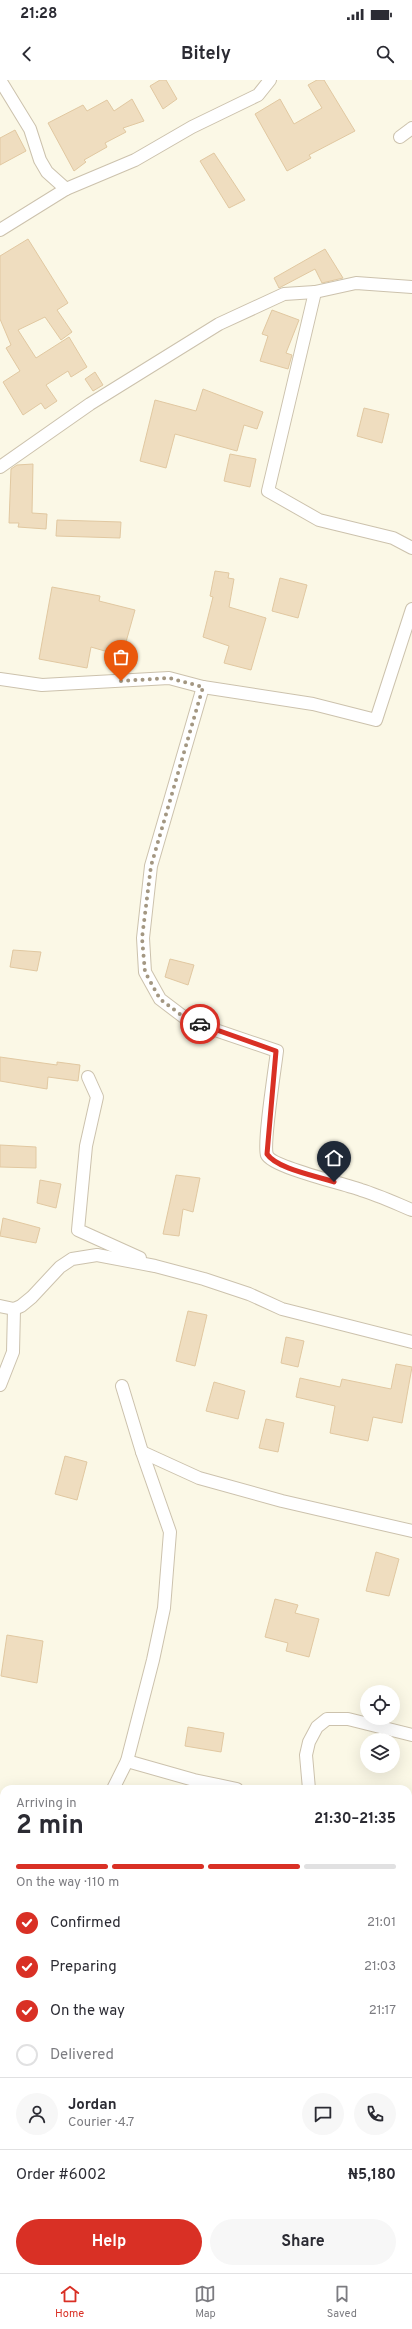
<!DOCTYPE html>
<html lang="en">
<head>
<meta charset="utf-8">
<style>
  :root { --surface:#fff; --page:#f7f7f7; --text:#2b2b33; --muted:#7c7c81; --line:#e1e1e2; --accent:#d93025 }
  body { margin:0; font-family:Overpass,sans-serif; background:var(--page); color:var(--text); height:100vh; display:flex; flex-direction:column; font-size:15px; white-space:nowrap }
  * { box-sizing:border-box; margin:0 }
  p { font-size:13px; color:var(--muted) }
  .icon { flex:none; width:22px; height:22px; fill:none; stroke:currentColor; stroke-width:2; stroke-linecap:round; stroke-linejoin:round }
  .map { position:relative; flex:1; overflow:hidden }
  .panel { position:absolute; left:0px; top:1705px; width:412px; height:488px; display:flex; flex-direction:column; background:var(--surface); border-radius:12px 12px 0 0; box-shadow:0 4px 16px #0002 }
  .panel>* { flex:none }
  .controls { position:absolute; left:360px; top:1605px; display:grid; gap:8px }
  .controls a { display:grid; place-items:center; width:40px; height:40px; border-radius:50%; background:var(--surface); box-shadow:0 4px 16px #0002; font-size:20px }
  .pin { position:absolute; display:grid; place-items:center; width:34px; height:34px; color:#fff; margin:-41px -17px; border-radius:50% 50% 50% 0; rotate:-45deg; box-shadow:0 0 4px #0007 }
  .pin .icon { rotate:45deg }
  .courier { position:absolute; display:grid; place-items:center; width:40px; height:40px; margin:-20px; border:3px solid #d93025; border-radius:50%; background:#fff; color:#222; box-shadow:0 1px 5px #0007 }
  .headline em { font-style:normal; font-weight:700 }
  .headline div { display:flex; flex-direction:column-reverse }
  .headline { display:flex; align-items:center; justify-content:space-between; height:68px; padding:0 16px }
  h1 { font-size:26px; font-weight:700; line-height:30px }
  .bar { display:grid; grid-template-columns:repeat(4,1fr); gap:6px 4px; align-content:center; height:48px; padding:0 16px }
  .bar i { height:5px; border-radius:3px; background:var(--line) }
  .bar .active { background:var(--accent) }
  .bar p { grid-column:span 4 }
  .line { display:flex; align-items:center; gap:10px; padding:0 16px; border-top:1px solid var(--line) }
  .line div { flex:1 }
  .round { display:grid; place-items:center; flex:none; width:42px; height:42px; border-radius:21px; background:var(--page) }
  ol { padding:0 16px; list-style:none }
  li { display:flex; align-items:center; gap:12px; height:44px }
  li p { margin-inline-start:auto }
  li .icon { padding:4px; border-radius:50%; background:var(--accent); color:#fff; stroke-width:4 }
  li:last-child { color:var(--muted) }
  li i { width:22px; height:22px; border:2px solid var(--line); border-radius:50% }
  .action { display:flex; gap:8px; margin-top:auto; padding:8px 16px }
  .action a { flex:1; height:46px; border-radius:24px; background:var(--accent); color:#fff; font-size:16px; font-weight:700; line-height:46px; text-align:center }
  .action a+a { background:var(--page); color:var(--text) }
  .status { display:flex; justify-content:space-between; align-items:center; height:28px; padding:0 20px; background:var(--surface); direction:ltr }
  .status svg { height:11px; fill:currentColor }
  header { display:flex; justify-content:space-between; align-items:center; height:52px; padding:0 16px; background:var(--surface); font-size:18px; font-weight:700 }
  .tab-bar { display:flex; justify-content:space-around; align-items:center; height:56px; border-top:1px solid var(--line); background:var(--surface); font-size:11px; color:var(--muted) }
  .tab-bar a { display:grid; justify-items:center; gap:2px }
  .tab-bar .active { color:var(--accent) }
  .map>svg:first-child { display:block }
  .building { fill:#efddbf; stroke:#e1c8a1 }
  .lines { fill:none; stroke-linecap:round; stroke-linejoin:round }
  .minor-casing { stroke:#ccc2ad; stroke-width:14 }
  .tertiary-casing { stroke:#ccc2ad; stroke-width:18 }
  .minor { stroke:#fff; stroke-width:12 }
  .tertiary { stroke:#fff; stroke-width:16 }
  .done { stroke:#a39782; stroke-width:4; stroke-dasharray:0 7.2 }
  .route { stroke:#d93025; stroke-width:5 }
</style>
</head>
<body>
<div class="status"><b>21:28</b><svg viewBox="0 0 49 12"><path d="M0 12V9h3v3zM5 12V6h3v6zM10 12V3h3v9zM15 12V0h3v12zM26 1h20v11H26zM47 4h2v5h-2z"/></svg></div>
<header><svg class="icon" aria-label="back" viewBox="0 0 24 24"><path d="M15 5l-7 7 7 7"/></svg>Bitely<svg class="icon" aria-label="search" viewBox="0 0 24 24"><circle cx="10" cy="10" r="6"/><path d="M15 15l6 6"/></svg></header>
<div class="map">
<svg width="412" height="2193" viewBox="0 0 412 2193">
  <rect width="100%" height="100%" fill="#fbf8e6"/>
  <!-- building -->
  <g class="building">
    <polygon points="160,0 166,0 177,19 163,29 150,6"/>
    <polygon points="317,0 324,0 355,51 309,75 311,78 287,91 255,34 280,19 294,44 322,28 308,5"/>
    <polygon points="132,19 144,41 123,48 126,52 105,63 107,67 84,80 86,82 74,91 48,43 83,25 87,31 107,20 114,31"/>
    <polygon points="15,50 26,71 0,85 0,58"/>
    <polygon points="214,73 245,120 229,128 200,81"/>
    <polygon points="28,159 68,223 57,230 72,252 61,260 45,237 18,250 36,278 69,257 87,287 71,297 68,291 46,305 57,321 45,329 41,323 23,335 3,302 20,291 6,268 11,265 0,239 0,176"/>
    <polygon points="325,169 343,198 322,203 315,189 279,208 274,198"/>
    <polygon points="272,230 299,240 286,273 292,275 288,289 260,281 268,256 262,254"/>
    <polygon points="95,292 103,305 93,311 85,299"/>
    <polygon points="203,309 263,332 257,349 244,345 237,371 175,354 166,388 140,381 155,320 196,331"/>
    <polygon points="364,328 389,334 382,363 357,356"/>
    <polygon points="230,374 256,379 250,407 224,401"/>
    <polygon points="33,384 32,433 47,434 46,449 18,447 19,443 9,443 11,389 17,385"/>
    <polygon points="57,440 121,442 120,458 56,456"/>
    <polygon points="215,491 229,493 228,498 234,499 229,527 266,538 251,590 224,583 229,566 203,557 213,517 210,516"/>
    <polygon points="280,498 307,505 298,538 272,531"/>
    <polygon points="52,507 100,516 99,521 135,530 122,576 91,567 87,588 39,579"/>
    <polygon points="13,870 41,872 37,891 10,887"/>
    <polygon points="170,879 194,885 188,905 165,897"/>
    <polygon points="0,977 57,985 57,982 80,985 78,1001 48,997 47,1009 0,1001"/>
    <polygon points="0,1065 36,1067 36,1088 0,1087"/>
    <polygon points="176,1095 200,1098 193,1132 183,1129 179,1156 163,1154"/>
    <polygon points="40,1100 61,1104 56,1128 37,1123"/>
    <polygon points="3,1138 40,1148 36,1163 0,1156"/>
    <polygon points="188,1231 207,1235 195,1286 176,1281"/>
    <polygon points="286,1257 304,1261 298,1287 281,1283"/>
    <polygon points="396,1284 412,1287 402,1343 373,1337 368,1361 330,1353 335,1326 296,1317 300,1298 340,1307 342,1299 391,1309"/>
    <polygon points="214,1302 245,1311 238,1339 206,1331"/>
    <polygon points="266,1339 284,1343 278,1372 259,1368"/>
    <polygon points="65,1376 87,1382 77,1420 55,1414"/>
    <polygon points="376,1472 399,1479 389,1516 366,1511"/>
    <polygon points="275,1519 298,1525 295,1533 319,1539 309,1577 286,1571 288,1563 265,1557"/>
    <polygon points="7,1555 43,1561 37,1603 1,1596"/>
    <polygon points="188,1647 224,1653 221,1672 185,1666"/>
  </g>
  <g class="lines">
    <defs>
      <g id="minor">
        <polyline points="0,0 30,49 40,80 47,92 66,109"/>
        <polyline points="400,57 412,48"/>
        <polyline points="0,150 66,109 135,80 192,47 258,15 270,0"/>
        <polyline points="315,212 268,411 319,440 393,458 412,468"/>
        <polyline points="0,387 90,324 219,244 284,214 315,212 356,203 412,207"/>
        <polyline points="0,599 42,605 169,598 203,607 313,624 376,640 412,529"/>
        <path d="M203,607L151,786L143,858L145,892L160,919L189,941L277,971C275,988 263,1064 267,1075C272,1087 345,1104 361,1110C378,1115 395,1123 412,1130"/>
        <polyline points="88,997 97,1017 86,1066 78,1150 140,1178"/>
        <polyline points="0,1226 14,1229 21,1226 32,1217 60,1187 72,1179 97,1175 155,1186 204,1199 249,1214 282,1229 412,1262"/>
        <polyline points="0,1305 13,1272 14,1229"/>
        <polyline points="142,1372 199,1398 282,1421 412,1451"/>
        <polyline points="127,1681 194,1700 237,1709"/>
        <polyline points="113,1709 127,1681 153,1580 164,1528 170,1452 142,1372 122,1306"/>
        <polyline points="309,1709 306,1675 309,1662 317,1647 327,1639 348,1639 412,1655"/>
        <polyline points="0,1820 4,1821"/>
        <polyline points="408,1921 412,1922"/>
        <polyline points="90,2193 92,2189"/>
        <polyline points="282,2193 283,2189"/>
      </g>
      <g id="tertiary">
        <polyline points="0,2106 4,2105"/>
        <polyline points="408,2132 412,2135"/>
      </g>
    </defs>
    <!-- minor casing -->
    <use href="#minor" class="minor-casing"/>
    <!-- tertiary casing -->
    <use href="#tertiary" class="tertiary-casing"/>
    <!-- minor -->
    <use href="#minor" class="minor"/>
    <!-- tertiary -->
    <use href="#tertiary" class="tertiary"/>
  </g>
  <g class="lines">
    <!-- done -->
    <polyline class="done" points="121,601 169,598 203,607 151,786 142,858 145,892 160,919 189,941 200,944"/>
    <!-- route -->
    <path class="route" d="M200,944L276,971L267,1074C277,1089 317,1096 334,1102"/>
  </g>
</svg>
<div class="controls">
<a><svg class="icon" aria-label="locate" viewBox="0 0 24 24"><circle cx="12" cy="12" r="6"/><path d="M12 2v4M12 18v4M2 12h4M18 12h4"/></svg></a>
<a><svg class="icon" aria-label="layers" viewBox="0 0 24 24"><path d="M12 4l9 5-9 5-9-5zM3 14l9 5 9-5"/></svg></a>
</div>
<div class="pin" style="left:121px;top:601px;background:#ea580c"><svg class="icon" aria-label="bag" viewBox="0 0 24 24"><path d="M5 8h14l-1 12H6zM9 8a3 3 0 0 1 6 0"/></svg></div>
<div class="pin" style="left:334px;top:1102px;background:#1f2937"><svg class="icon" aria-label="home" viewBox="0 0 24 24"><path d="M3 11l9-7 9 7M6 9v11h12V9"/></svg></div>
<div class="courier" style="left:200px;top:944px"><svg class="icon" aria-label="car" viewBox="0 0 24 24"><path d="M5 17H2v-5l4-1 3-4h7l3 4 3 1v5h-3M9 17h6M6 11h13"/><circle cx="7" cy="17" r="2"/><circle cx="17" cy="17" r="2"/></svg></div>
<section class="panel">
<div class="headline"><div><h1>2 min</h1><p>Arriving in</p></div><em>21:30–21:35</em></div>
<div class="bar"><i class="active"></i><i class="active"></i><i class="active"></i><i></i><p>On the way · 110 m</p></div>
<ol>
<li><svg class="icon" aria-label="check" viewBox="0 0 24 24"><path d="M5 12l5 5 9-10"/></svg>Confirmed<p>21:01</p></li>
<li><svg class="icon" aria-label="check" viewBox="0 0 24 24"><path d="M5 12l5 5 9-10"/></svg>Preparing<p>21:03</p></li>
<li><svg class="icon" aria-label="check" viewBox="0 0 24 24"><path d="M5 12l5 5 9-10"/></svg>On the way<p>21:17</p></li>
<li><i></i>Delivered</li>
</ol>
<div class="line" style="height:72px"><a class="round"><svg class="icon" aria-label="person" viewBox="0 0 24 24"><circle cx="12" cy="8" r="4"/><path d="M4 21q1-7 8-7t8 7"/></svg></a><div><b>Jordan</b><p>Courier · 4.7</p></div><a class="round"><svg class="icon" aria-label="chat" viewBox="0 0 24 24"><path d="M4 5h16v11H9l-5 4z"/></svg></a><a class="round"><svg class="icon" aria-label="phone" viewBox="0 0 24 24"><path d="M5 4h4l2 5-3 2q2 4 5 5l2-3 5 2v4C11 20 4 13 5 4z"/></svg></a></div>
<div class="line" style="height:52px"><div>Order #6002</div><b>₦5,180</b></div>
<div class="action"><a>Help</a><a>Share</a></div>
</section>
</div>
<nav class="tab-bar">
<a class="active"><svg class="icon" aria-label="home" viewBox="0 0 24 24"><path d="M3 11l9-7 9 7M6 9v11h12V9"/></svg>Home</a>
<a><svg class="icon" aria-label="map" viewBox="0 0 24 24"><path d="M3 6l6-2 6 2 6-2v14l-6 2-6-2-6 2zM9 4v14M15 6v14"/></svg>Map</a>
<a><svg class="icon" aria-label="saved" viewBox="0 0 24 24"><path d="M7 4h10v16l-5-4-5 4z"/></svg>Saved</a>
</nav>
</body>
</html>
